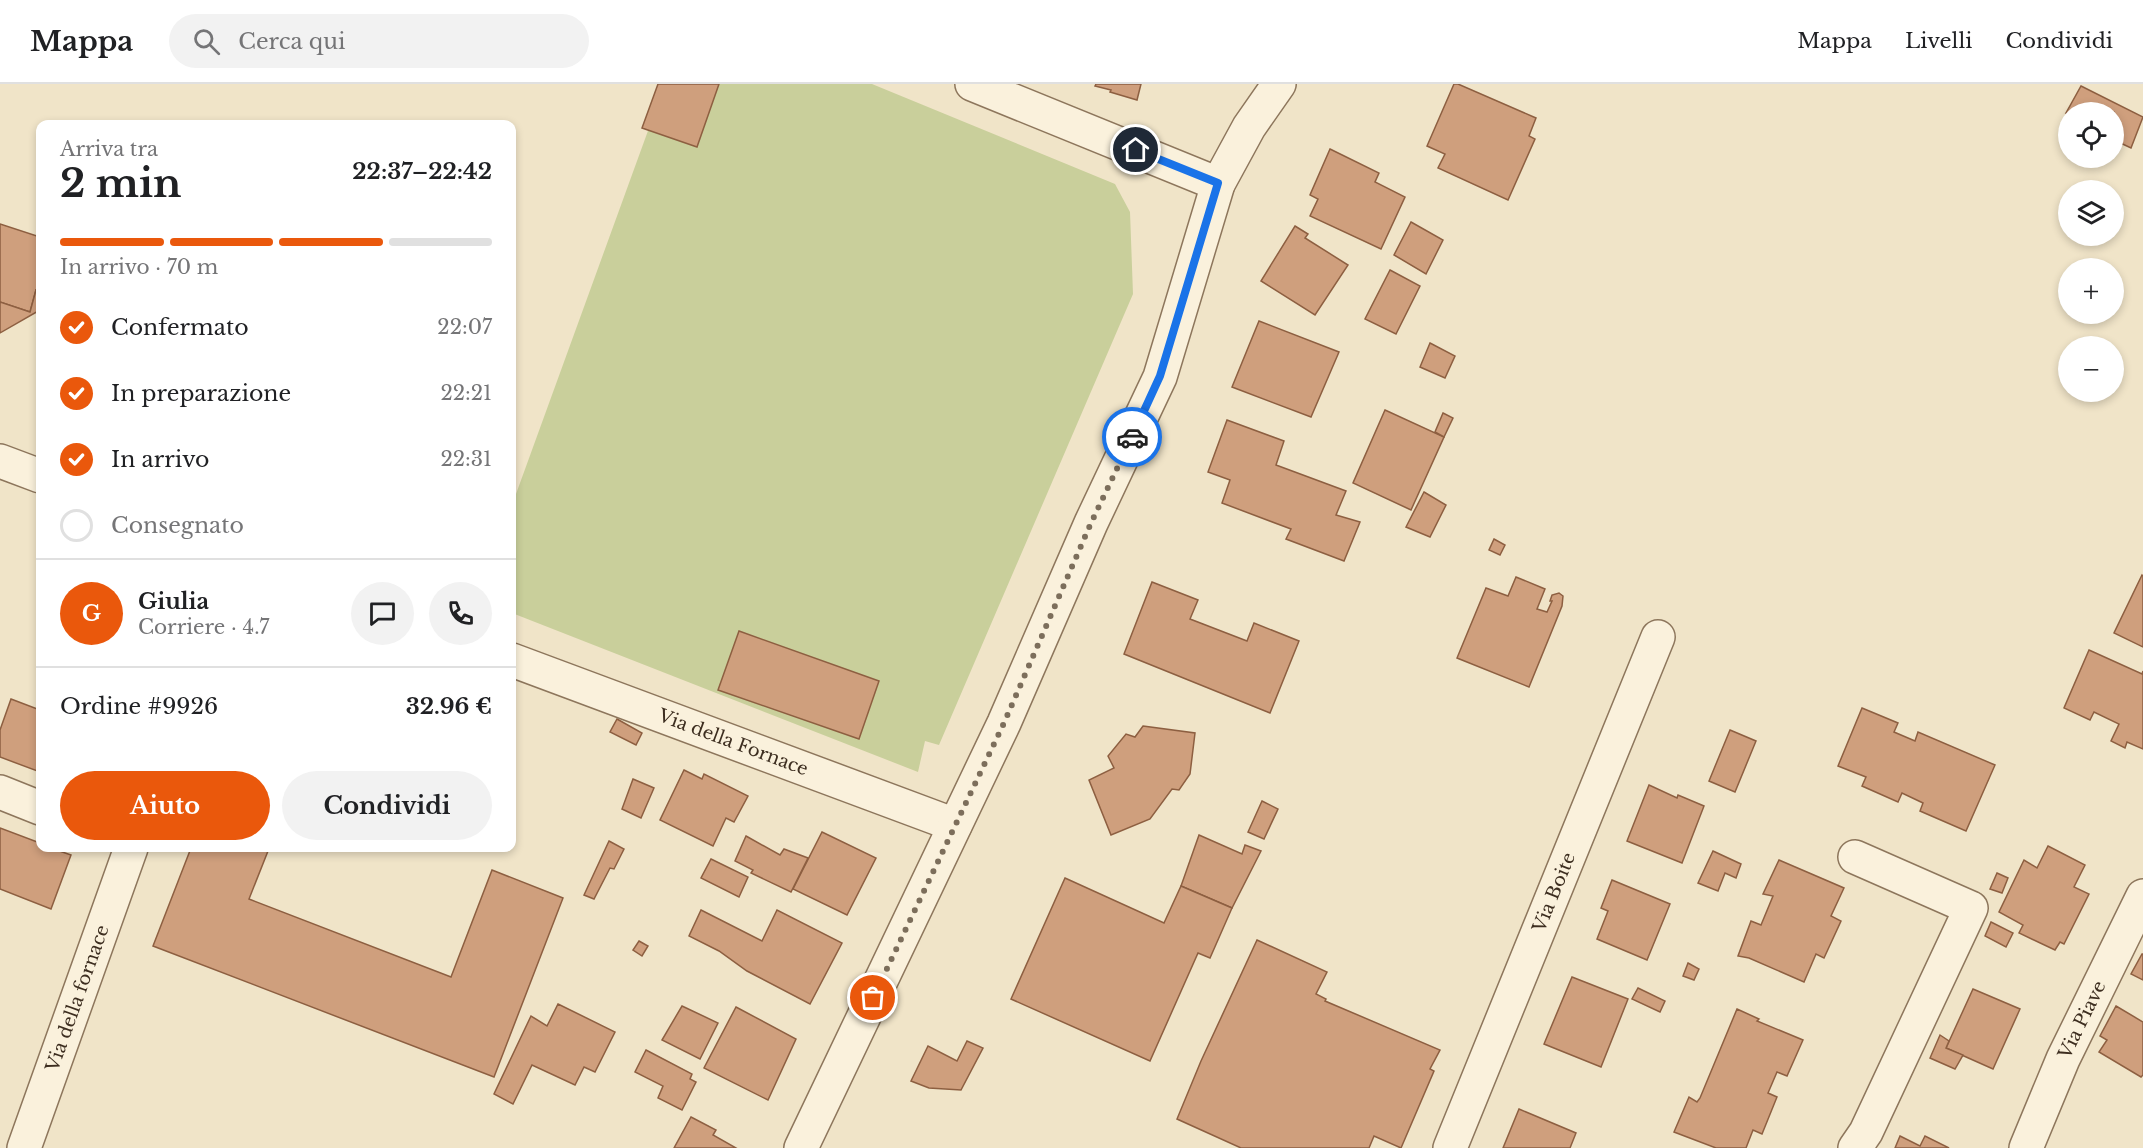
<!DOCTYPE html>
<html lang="it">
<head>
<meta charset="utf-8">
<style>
  :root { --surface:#fff; --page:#f2f2f2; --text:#202124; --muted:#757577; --line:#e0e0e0; --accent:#ea580c }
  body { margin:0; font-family:"Libre Baskerville",serif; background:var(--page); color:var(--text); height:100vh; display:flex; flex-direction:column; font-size:22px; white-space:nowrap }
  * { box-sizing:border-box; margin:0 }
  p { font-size:20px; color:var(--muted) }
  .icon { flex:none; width:33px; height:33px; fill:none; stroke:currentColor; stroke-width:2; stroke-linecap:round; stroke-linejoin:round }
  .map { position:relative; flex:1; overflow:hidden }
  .panel { position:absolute; left:36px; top:36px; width:480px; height:732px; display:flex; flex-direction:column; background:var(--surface); border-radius:12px; box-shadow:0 3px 9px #0003 }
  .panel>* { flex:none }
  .buttons { position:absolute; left:2058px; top:18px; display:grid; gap:12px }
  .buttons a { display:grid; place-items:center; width:66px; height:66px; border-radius:50%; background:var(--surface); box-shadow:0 3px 9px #0003; font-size:30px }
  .pin { position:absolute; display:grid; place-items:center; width:51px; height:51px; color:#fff; margin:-26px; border:3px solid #fff; border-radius:50%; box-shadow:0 2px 6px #0007 }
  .courier { position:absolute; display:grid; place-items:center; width:60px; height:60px; margin:-30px; border:4px solid #1a73e8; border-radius:50%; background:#fff; color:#222; box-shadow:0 2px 8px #0007 }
  .headline em { font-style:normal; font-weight:800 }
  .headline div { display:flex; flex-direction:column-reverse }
  .headline { display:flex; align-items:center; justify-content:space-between; height:102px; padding:0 24px }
  h1 { font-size:39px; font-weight:800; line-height:45px }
  .bar { display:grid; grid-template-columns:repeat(4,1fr); gap:9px 6px; align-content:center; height:72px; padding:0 24px }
  .bar i { height:8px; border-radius:4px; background:var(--line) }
  .bar .active { background:var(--accent) }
  .bar p { grid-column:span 4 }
  .line { display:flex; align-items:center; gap:15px; padding:0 24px; border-top:2px solid var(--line) }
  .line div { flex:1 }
  .round { display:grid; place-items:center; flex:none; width:63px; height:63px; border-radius:32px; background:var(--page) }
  ol { padding:0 24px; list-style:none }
  li { display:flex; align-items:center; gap:18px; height:66px }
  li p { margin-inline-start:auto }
  li .icon { padding:6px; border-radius:50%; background:var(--accent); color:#fff; stroke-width:4 }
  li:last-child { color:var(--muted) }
  li i { width:33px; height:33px; border:3px solid var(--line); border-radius:50% }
  .cta { display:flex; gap:12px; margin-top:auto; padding:12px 24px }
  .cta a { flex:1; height:69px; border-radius:36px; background:var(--accent); color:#fff; font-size:24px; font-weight:800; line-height:69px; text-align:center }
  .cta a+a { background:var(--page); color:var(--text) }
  header { display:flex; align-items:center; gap:36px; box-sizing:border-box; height:84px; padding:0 30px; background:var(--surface); border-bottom:2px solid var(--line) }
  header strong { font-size:28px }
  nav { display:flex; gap:33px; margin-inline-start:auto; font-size:21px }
  .search { width:420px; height:54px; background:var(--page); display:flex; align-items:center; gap:15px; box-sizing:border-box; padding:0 21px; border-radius:33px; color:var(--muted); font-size:22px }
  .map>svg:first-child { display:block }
  .green { fill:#c9cf9b }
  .building { fill:#cf9f7d; stroke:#8d5f41; stroke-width:1.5 }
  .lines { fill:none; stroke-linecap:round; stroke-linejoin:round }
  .minor-casing { stroke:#8d765c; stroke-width:36 }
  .minor { stroke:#faf1dc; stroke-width:33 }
  .done { stroke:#7c6e5b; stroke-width:6; stroke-dasharray:0 10.8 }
  .route { stroke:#1a73e8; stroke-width:8 }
  .labels { text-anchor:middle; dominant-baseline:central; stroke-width:4.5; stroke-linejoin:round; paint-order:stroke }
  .street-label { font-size:18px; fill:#3d2e20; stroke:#f7eed8 }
</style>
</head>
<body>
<header>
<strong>Mappa</strong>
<div class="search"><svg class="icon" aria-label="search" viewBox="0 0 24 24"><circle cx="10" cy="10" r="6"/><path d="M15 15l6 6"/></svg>Cerca qui</div>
<nav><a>Mappa</a><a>Livelli</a><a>Condividi</a></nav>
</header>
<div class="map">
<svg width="2143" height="1064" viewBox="0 0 2143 1064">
  <rect width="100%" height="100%" fill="#f0e4c8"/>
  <!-- green -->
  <polygon class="green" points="665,0 872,0 1115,100 1130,128 1133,210 939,661 925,657 918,688 512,529 512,421"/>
  <!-- building -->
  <g class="building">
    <polygon points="658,0 719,0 697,63 642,44"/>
    <polygon points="1096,0 1141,0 1137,16 1110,8 1111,6 1095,2"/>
    <polygon points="1454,0 1458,0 1536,34 1529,52 1535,55 1508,116 1438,84 1445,70 1427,62"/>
    <polygon points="2081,2 2143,33 2131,64 2114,56 2115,53 2114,52 2114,28 2066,29"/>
    <polygon points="1330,65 1379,89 1375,98 1405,113 1381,165 1310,132 1318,115 1310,111"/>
    <polygon points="1411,138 1443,156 1426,190 1394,171"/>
    <polygon points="0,140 40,153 40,207 36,206 30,228 0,218"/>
    <polygon points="1295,142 1308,150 1305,154 1348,181 1315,231 1261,197"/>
    <polygon points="1390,186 1420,202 1396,250 1365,235"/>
    <polygon points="36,206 40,207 40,226 0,249 0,218 30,228"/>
    <polygon points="1259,237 1339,268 1311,333 1232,303"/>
    <polygon points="1430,259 1455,272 1445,294 1420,283"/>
    <polygon points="1385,326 1444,353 1411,426 1353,399"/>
    <polygon points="1443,329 1453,334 1444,353 1435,348"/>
    <polygon points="1227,336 1284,357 1276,381 1346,407 1336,431 1360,438 1344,477 1286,455 1291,445 1222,419 1230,396 1208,388"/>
    <polygon points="1424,408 1446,421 1430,453 1406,443"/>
    <polygon points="1494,455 1505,461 1500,471 1489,466"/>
    <polygon points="2142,491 2143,492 2143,563 2114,549"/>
    <polygon points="1516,493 1545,505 1537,525 1547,528 1552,517 1550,517 1552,511 1559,509 1563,512 1562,522 1529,603 1457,574 1486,504 1508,512"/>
    <polygon points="1152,498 1198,516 1190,535 1247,557 1254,539 1299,557 1270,629 1124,570"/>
    <polygon points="739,547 879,597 859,655 718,606"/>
    <polygon points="2089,566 2142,590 2143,587 2143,665 2127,658 2125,664 2111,657 2119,640 2094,628 2090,636 2064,624"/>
    <polygon points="11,615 40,626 40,688 0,673 0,646"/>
    <polygon points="1862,624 1898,639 1894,648 1915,657 1918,648 1995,681 1966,747 1920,727 1923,719 1902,709 1898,718 1862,702 1866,693 1838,682"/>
    <polygon points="617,635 642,649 636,661 610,648"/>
    <polygon points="1143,642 1195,649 1190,690 1179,706 1172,705 1150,735 1111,751 1089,696 1114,684 1108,672 1126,650 1135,653"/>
    <polygon points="1730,646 1756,657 1735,708 1709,697"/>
    <polygon points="684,686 702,695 704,690 748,712 734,738 726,734 713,762 660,736"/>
    <polygon points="633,695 654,704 641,734 622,725"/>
    <polygon points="1649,701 1677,714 1678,711 1704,722 1682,779 1627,757"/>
    <polygon points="1262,717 1278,725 1264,755 1248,748"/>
    <polygon points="0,744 40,759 40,764 51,764 71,771 51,825 0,805"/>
    <polygon points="822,748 876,774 847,831 793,805"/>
    <polygon points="1199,751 1242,770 1245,761 1261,767 1232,824 1181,802"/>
    <polygon points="746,752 780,771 784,765 808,774 791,808 751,789 753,786 735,777"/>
    <polygon points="609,757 624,765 614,785 610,784 594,815 584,811"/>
    <polygon points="2048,762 2085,781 2074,803 2089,810 2064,860 2060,858 2055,866 2019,849 2023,841 1999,828 2024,776 2037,784"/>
    <polygon points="191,764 258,764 268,767 249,815 451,893 492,786 563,814 494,993 153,862"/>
    <polygon points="1713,767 1741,780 1736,794 1725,789 1718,807 1698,799"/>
    <polygon points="711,775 748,793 739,813 701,794"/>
    <polygon points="1779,776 1844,804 1831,832 1841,837 1824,874 1816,870 1804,898 1749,874 1738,872 1751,837 1761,841 1773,812 1763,810"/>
    <polygon points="1997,789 2008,794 2002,809 1990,805"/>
    <polygon points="1065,794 1164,839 1181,802 1232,824 1210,874 1198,869 1150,977 1011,915"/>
    <polygon points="1612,796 1670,820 1647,876 1597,855 1608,827 1601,824"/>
    <polygon points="701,826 762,857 777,826 842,859 810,920 747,887 719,867 689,852"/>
    <polygon points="1991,838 2013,849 2006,863 1985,852"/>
    <polygon points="1257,856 1327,888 1316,910 1326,915 1325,917 1440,966 1430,985 1434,987 1401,1064 1374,1052 1369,1064 1241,1064 1177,1035 1201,977"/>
    <polygon points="639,857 648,862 642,872 633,866"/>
    <polygon points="2142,870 2143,870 2143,896 2131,890"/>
    <polygon points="1688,879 1699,885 1694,896 1683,892"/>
    <polygon points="1572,893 1628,915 1601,983 1544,960"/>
    <polygon points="1638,904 1665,917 1660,928 1632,915"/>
    <polygon points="1973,905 2020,925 1993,985 1946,964"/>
    <polygon points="558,920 615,948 595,988 584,983 575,1001 532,981 513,1020 494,1010 531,932 547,942"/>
    <polygon points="682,922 718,939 700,975 662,956"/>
    <polygon points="2116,922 2143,938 2143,991 2141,993 2099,968 2107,956 2100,952"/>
    <polygon points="736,923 796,955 768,1016 704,984"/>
    <polygon points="1737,925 1759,935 1757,937 1803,956 1787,992 1777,988 1768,1009 1777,1013 1762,1050 1753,1046 1746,1064 1716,1064 1674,1048 1689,1013 1697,1018 1700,1014"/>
    <polygon points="1940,951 1949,957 1946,964 1963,971 1955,985 1930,974"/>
    <polygon points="967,957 983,964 961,1006 929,1004 911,997 928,962 957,977"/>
    <polygon points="646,966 692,990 690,995 696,998 682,1026 658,1014 663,1002 635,988"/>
    <polygon points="1519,1025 1576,1049 1570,1064 1503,1064"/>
    <polygon points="691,1033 716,1046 713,1051 736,1064 674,1064"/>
    <polygon points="1900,1052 1920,1062 1925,1052 1949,1064 1895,1064"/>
  </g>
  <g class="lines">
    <defs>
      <g id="minor">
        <polyline points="972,0 1218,100"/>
        <polyline points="0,377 40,392"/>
        <path id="s1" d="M512,576L955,741"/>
        <polyline points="0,708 40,724"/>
        <path id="s2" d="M24,1064L131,764"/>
        <polyline points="801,1064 1004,639 1091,439 1160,293 1218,100 1249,43 1279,0"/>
        <path id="s3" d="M1450,1064L1658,553"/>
        <polyline points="1855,1064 1866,1048 1971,824 1855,773"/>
        <path id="s4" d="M2026,1064L2063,975L2143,812"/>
      </g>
    </defs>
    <!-- minor casing -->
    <use href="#minor" class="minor-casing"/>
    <!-- minor -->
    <use href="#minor" class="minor"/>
  </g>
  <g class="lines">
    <!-- done -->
    <polyline class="done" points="873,914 1004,639 1091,439 1132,353"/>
    <!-- route -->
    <polyline class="route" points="1132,353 1160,292 1218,99 1136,66"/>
  </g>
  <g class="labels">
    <!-- street labels -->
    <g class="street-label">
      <text stroke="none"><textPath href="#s1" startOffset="236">Via della Fornace</textPath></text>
      <text stroke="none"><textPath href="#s3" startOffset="276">Via Boite</textPath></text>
      <text stroke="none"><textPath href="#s2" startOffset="159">Via della fornace</textPath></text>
      <text stroke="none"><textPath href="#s4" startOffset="140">Via Piave</textPath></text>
    </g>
  </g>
</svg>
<div class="buttons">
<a><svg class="icon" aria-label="locate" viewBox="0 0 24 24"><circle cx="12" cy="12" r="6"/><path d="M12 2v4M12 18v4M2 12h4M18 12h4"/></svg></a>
<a><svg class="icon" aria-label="layers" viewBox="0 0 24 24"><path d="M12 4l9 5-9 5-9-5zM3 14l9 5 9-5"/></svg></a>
<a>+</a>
<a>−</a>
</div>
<div class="pin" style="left:873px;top:914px;background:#ea580c"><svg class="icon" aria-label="bag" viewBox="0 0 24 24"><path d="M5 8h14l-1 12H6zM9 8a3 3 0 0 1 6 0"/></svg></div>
<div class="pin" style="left:1136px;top:66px;background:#1f2937"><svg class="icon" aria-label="home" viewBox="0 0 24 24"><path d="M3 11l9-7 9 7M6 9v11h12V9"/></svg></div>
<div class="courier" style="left:1132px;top:353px"><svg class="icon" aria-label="car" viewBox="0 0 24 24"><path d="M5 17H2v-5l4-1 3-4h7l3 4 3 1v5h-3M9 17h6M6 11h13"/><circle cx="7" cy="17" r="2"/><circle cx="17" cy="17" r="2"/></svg></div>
<section class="panel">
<div class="headline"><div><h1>2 min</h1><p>Arriva tra</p></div><em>22:37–22:42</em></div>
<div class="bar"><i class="active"></i><i class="active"></i><i class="active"></i><i></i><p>In arrivo · 70 m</p></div>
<ol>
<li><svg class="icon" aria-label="check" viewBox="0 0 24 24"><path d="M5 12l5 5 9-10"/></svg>Confermato<p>22:07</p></li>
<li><svg class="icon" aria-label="check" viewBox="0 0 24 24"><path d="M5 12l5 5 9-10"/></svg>In preparazione<p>22:21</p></li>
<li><svg class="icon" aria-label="check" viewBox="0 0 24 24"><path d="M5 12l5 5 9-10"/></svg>In arrivo<p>22:31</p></li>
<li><i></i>Consegnato</li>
</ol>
<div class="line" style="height:108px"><b class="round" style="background:var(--accent);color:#fff">G</b><div><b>Giulia</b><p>Corriere · 4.7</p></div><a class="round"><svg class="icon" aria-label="chat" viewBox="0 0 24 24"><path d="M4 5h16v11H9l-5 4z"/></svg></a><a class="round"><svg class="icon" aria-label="phone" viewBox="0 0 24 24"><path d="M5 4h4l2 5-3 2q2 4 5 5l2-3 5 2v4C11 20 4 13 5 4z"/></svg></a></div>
<div class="line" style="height:78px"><div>Ordine #9926</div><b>32.96 €</b></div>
<div class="cta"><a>Aiuto</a><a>Condividi</a></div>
</section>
</div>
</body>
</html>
